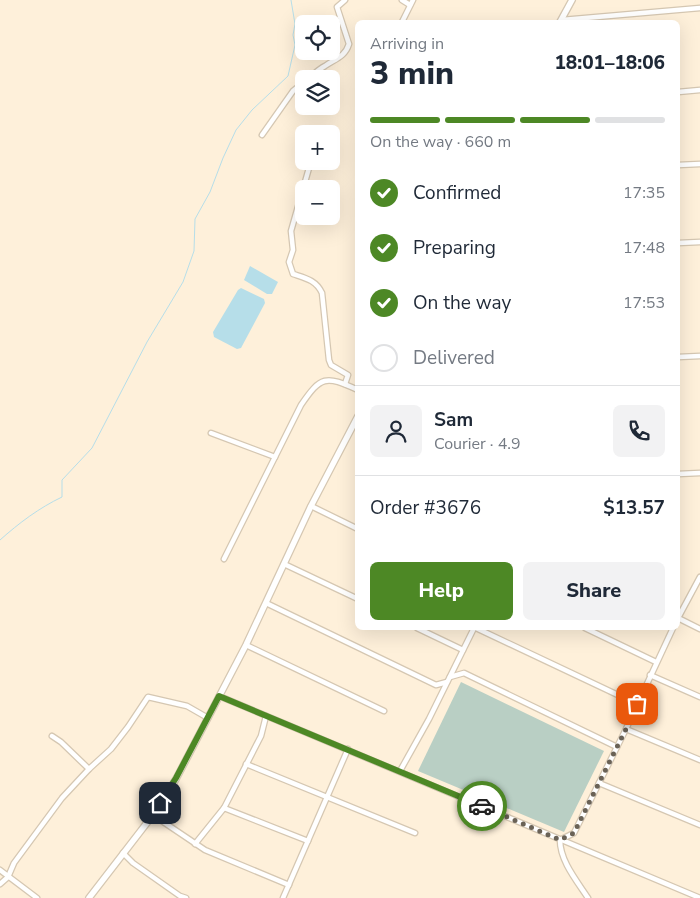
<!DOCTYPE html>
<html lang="en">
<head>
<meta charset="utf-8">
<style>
  :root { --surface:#fff; --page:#f2f2f3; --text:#1f2937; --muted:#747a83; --line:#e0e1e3; --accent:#4d8825 }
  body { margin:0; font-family:"Nunito Sans",sans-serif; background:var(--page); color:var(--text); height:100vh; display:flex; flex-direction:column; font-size:19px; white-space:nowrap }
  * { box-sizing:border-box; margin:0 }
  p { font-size:16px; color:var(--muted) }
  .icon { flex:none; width:28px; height:28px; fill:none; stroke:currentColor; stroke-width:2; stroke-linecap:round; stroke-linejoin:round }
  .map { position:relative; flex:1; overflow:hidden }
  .drawer { position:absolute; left:355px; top:20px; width:325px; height:610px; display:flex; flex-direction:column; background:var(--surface); border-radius:8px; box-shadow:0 5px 20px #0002 }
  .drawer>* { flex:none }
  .buttons { position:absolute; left:295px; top:15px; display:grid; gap:10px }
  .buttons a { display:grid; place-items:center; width:45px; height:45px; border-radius:8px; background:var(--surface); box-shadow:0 5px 20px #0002; font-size:25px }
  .pin { position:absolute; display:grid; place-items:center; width:42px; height:42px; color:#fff; margin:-21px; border-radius:10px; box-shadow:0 2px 8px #0006 }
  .courier { position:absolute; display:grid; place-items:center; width:50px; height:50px; margin:-25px; border:4px solid #4d8825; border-radius:50%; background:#fff; color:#222; box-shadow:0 1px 6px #0007 }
  .headline em { font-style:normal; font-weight:800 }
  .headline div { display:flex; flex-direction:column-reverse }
  .headline { display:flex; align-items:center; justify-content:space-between; height:85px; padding:0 15px }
  h1 { font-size:32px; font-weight:800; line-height:38px }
  .bar { display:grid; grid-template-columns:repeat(4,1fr); gap:8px 5px; align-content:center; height:60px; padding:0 15px }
  .bar i { height:6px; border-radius:4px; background:var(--line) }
  .bar .on { background:var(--accent) }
  .bar p { grid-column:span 4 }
  .line { display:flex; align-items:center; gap:12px; padding:0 15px; border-top:1px solid var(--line) }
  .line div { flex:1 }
  .round { display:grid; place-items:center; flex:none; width:52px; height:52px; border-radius:8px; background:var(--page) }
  ol { padding:0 15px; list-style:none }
  li { display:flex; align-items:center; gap:15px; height:55px }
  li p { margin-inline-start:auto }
  li .icon { padding:5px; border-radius:50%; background:var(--accent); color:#fff; stroke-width:4 }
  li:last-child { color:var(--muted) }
  li i { width:28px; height:28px; border:2px solid var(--line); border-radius:50% }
  .button { display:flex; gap:10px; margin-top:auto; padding:10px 15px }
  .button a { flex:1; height:58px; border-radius:8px; background:var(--accent); color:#fff; font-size:20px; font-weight:800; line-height:58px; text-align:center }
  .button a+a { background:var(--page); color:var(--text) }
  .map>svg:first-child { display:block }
  .pitch { fill:#b9cfc4 }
  .water { fill:#b6dee9 }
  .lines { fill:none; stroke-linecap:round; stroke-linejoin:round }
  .stream { stroke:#b6dee9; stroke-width:1 }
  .minor-casing { stroke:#d5c7b2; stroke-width:7 }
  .secondary-casing { stroke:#d5c7b2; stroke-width:8 }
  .minor { stroke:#fff; stroke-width:4.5 }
  .secondary { stroke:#fff; stroke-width:5.5 }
  .done { stroke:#6a6256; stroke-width:5; stroke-dasharray:0 9 }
  .route { stroke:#4d8825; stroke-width:6 }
</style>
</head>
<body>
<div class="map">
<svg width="700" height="898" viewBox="0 0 700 898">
  <rect width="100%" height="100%" fill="#fef0da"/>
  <!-- pitch -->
  <polygon class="pitch" points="461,682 604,751 564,832 418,771"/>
  <!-- water -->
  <g class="water">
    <polygon points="250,266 278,282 272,294 267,294 244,280"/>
    <polygon points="241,288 264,299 265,303 241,348 237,349 214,337 213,332 238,290"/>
  </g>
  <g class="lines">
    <!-- stream -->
    <path class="stream" d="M0,540C19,523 39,508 62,497V480L92,448L147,342L183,282L194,251L195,219L210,192L223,158L236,130L252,110L288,76L295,45L293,35L295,24L291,0"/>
    <defs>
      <g id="minor">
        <polyline points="402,0 410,5"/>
        <polyline points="562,20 700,8"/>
        <polyline points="402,22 413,0"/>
        <path d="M308,79C314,74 319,69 325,66C335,59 345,57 349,44L337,7L345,0"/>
        <polyline points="678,92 700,90"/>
        <polyline points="262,135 293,91 304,82"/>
        <path d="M311,161L291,231L293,250L289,262L293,274C305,278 316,280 322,293L329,360L331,365L348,375L345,384"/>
        <polyline points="678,165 700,164"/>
        <polyline points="678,243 700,242"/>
        <polyline points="678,357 700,356"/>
        <polyline points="211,433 275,457"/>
        <polyline points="678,474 700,473"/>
        <polyline points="311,506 358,529"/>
        <path d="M224,559L301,405C321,376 325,375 358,390"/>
        <polyline points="284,564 358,599"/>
        <polyline points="266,603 436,685 447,682"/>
        <polyline points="678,618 700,577"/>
        <polyline points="678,618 700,629"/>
        <polyline points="417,628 463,650"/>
        <polyline points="476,628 637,704"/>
        <polyline points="585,628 656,662"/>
        <polyline points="246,645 384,711"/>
        <polyline points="650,675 700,697"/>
        <polyline points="450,677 464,673 617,747"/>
        <polyline points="219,696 700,898"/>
        <polyline points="626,729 700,760"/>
        <polyline points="52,736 61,742 89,769"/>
        <polyline points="246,764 415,833"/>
        <polyline points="400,771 429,719 474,628"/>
        <polyline points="599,783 700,825"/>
        <polyline points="224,808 308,841"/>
        <polyline points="153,815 205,850 289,885"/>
        <polyline points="195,844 224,808 261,736 266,716"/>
        <polyline points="123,853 133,863 180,896 186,898"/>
        <polyline points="0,870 37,898"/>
        <polyline points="0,884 8,877 14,863 62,798 89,769 111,749 128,727 148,697 187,706 208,718"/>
        <polyline points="283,898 348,749"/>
        <path d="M588,898C577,881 560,861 560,840L574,833L626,729L673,628"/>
      </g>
      <g id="secondary">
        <polyline points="560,22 572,0"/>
        <polyline points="89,898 153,815 176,779 246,645 311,506 358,416"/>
      </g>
    </defs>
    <!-- minor casing -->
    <use href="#minor" class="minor-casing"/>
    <!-- secondary casing -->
    <use href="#secondary" class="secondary-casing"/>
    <!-- minor -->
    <use href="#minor" class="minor"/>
    <!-- secondary -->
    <use href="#secondary" class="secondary"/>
  </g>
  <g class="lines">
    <!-- done -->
    <polyline class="done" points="482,806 560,840 574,833 626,729 637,704"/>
    <!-- route -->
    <polyline class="route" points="160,803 176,778 219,696 482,806"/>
  </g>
</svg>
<div class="buttons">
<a><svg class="icon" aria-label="locate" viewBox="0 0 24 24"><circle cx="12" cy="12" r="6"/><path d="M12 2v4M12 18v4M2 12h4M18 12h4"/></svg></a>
<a><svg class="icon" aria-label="layers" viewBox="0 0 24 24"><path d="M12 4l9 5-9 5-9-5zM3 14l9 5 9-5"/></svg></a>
<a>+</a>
<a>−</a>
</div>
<div class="pin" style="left:637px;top:704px;background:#ea580c"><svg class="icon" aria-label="bag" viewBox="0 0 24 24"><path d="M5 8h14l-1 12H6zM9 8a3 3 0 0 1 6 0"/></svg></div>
<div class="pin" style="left:160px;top:803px;background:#1f2937"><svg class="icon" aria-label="home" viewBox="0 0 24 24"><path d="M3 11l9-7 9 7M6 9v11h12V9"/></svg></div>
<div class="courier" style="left:482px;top:806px"><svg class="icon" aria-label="car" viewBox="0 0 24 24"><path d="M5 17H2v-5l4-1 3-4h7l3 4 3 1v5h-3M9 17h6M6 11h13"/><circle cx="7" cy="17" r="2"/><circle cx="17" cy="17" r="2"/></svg></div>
<section class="drawer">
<div class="headline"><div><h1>3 min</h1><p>Arriving in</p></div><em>18:01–18:06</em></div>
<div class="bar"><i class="on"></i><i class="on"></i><i class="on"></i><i></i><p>On the way · 660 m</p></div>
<ol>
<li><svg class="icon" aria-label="check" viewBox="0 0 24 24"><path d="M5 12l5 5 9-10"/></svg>Confirmed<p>17:35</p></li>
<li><svg class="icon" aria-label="check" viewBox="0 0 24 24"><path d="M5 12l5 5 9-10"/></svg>Preparing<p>17:48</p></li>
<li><svg class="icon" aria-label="check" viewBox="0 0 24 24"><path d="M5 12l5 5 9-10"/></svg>On the way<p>17:53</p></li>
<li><i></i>Delivered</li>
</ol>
<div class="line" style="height:90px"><a class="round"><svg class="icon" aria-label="person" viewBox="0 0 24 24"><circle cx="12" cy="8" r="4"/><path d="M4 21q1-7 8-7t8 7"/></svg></a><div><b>Sam</b><p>Courier · 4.9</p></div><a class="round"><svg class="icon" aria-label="phone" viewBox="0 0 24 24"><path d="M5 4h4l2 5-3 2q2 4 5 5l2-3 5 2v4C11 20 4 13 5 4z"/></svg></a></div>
<div class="line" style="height:65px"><div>Order #3676</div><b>$13.57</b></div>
<div class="button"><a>Help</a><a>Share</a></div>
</section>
</div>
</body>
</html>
